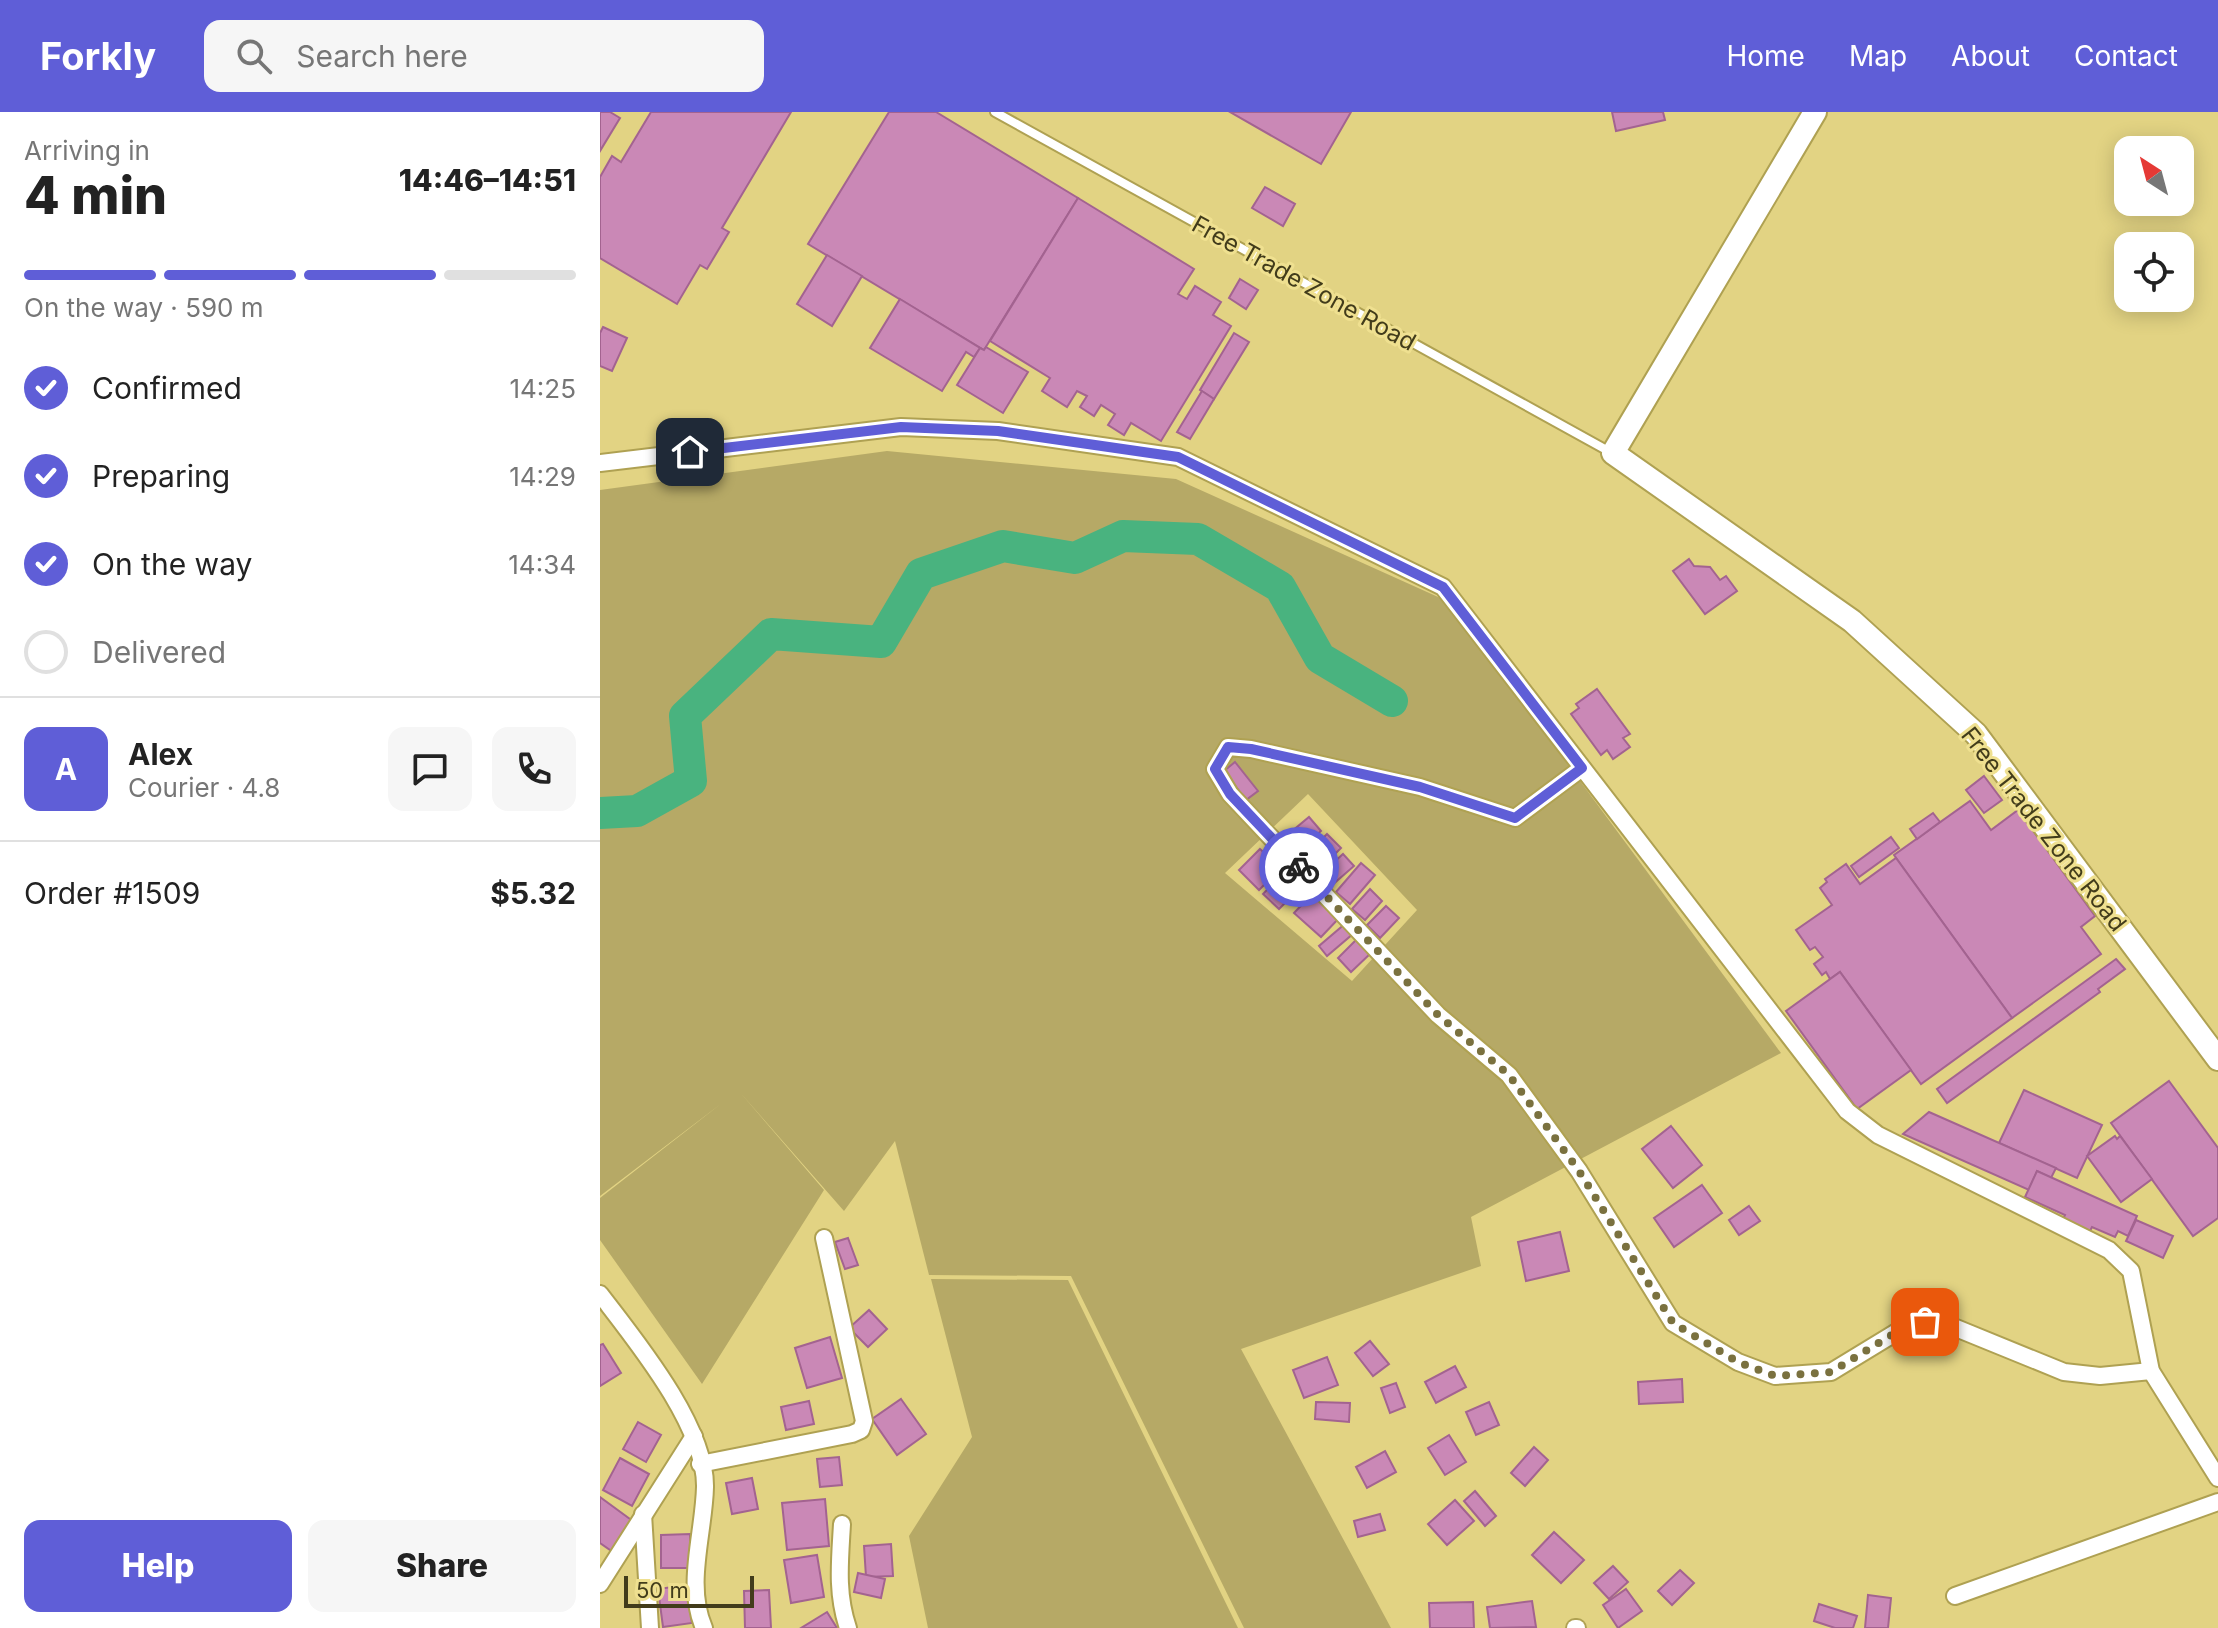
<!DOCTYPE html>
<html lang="en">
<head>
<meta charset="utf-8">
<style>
  :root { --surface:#fff; --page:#f6f6f6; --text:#222; --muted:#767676; --line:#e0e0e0; --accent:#5f5ed7 }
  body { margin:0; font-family:Inter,sans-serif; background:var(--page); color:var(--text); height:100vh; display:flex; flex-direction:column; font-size:30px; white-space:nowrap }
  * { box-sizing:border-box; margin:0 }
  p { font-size:26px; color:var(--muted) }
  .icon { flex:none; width:44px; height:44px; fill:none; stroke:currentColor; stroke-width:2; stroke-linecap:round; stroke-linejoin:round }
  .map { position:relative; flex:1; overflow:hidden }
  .details { display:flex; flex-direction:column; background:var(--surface); width:600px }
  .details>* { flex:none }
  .needle { width:52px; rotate:324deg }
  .buttons { position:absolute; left:1514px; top:24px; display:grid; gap:16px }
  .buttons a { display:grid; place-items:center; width:80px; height:80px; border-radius:16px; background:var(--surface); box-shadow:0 4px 20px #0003; font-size:40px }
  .scale { position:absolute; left:24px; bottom:20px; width:130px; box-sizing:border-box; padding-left:8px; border:4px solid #423c1b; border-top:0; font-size:22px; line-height:28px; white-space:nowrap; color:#423c1b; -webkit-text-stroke:6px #efe090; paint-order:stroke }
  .pin { position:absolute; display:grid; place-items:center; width:68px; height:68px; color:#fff; margin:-34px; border-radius:16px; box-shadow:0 4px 12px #0006 }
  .courier { position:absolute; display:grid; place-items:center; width:80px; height:80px; margin:-40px; border:6px solid #5f5ed7; border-radius:50%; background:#fff; color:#222; box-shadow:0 2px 10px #0007 }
  .overview em { font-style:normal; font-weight:800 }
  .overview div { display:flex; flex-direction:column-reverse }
  .overview { display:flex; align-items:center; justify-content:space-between; height:136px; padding:0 24px }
  h1 { font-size:52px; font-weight:800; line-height:60px }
  .bar { display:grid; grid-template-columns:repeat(4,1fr); gap:12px 8px; align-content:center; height:96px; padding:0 24px }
  .bar i { height:10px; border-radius:6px; background:var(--line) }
  .bar .on { background:var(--accent) }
  .bar p { grid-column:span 4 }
  .line { display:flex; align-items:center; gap:20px; padding:0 24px; border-top:2px solid var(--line) }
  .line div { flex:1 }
  .round { display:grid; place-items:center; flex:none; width:84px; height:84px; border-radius:16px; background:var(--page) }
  ol { padding:0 24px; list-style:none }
  li { display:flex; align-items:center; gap:24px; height:88px }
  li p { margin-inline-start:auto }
  li .icon { padding:8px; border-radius:50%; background:var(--accent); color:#fff; stroke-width:4 }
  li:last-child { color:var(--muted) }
  li i { width:44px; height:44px; border:4px solid var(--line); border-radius:50% }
  .button { display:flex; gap:16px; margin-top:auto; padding:16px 24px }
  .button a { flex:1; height:92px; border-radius:16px; background:var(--accent); color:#fff; font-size:32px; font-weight:800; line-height:92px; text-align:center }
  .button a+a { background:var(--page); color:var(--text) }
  header { display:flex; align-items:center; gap:48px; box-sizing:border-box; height:112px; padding:0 40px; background:var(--accent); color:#fff }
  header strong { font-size:38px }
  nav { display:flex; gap:44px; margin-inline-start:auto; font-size:28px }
  .search { width:560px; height:72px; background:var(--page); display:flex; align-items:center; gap:20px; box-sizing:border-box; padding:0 28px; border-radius:16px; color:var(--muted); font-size:30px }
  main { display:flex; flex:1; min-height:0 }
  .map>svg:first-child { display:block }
  .green { fill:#b6a966; fill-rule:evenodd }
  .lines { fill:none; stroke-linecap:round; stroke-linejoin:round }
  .river { stroke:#49b37f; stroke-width:32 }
  .building { fill:#ca88b6; stroke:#a36390; stroke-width:2 }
  .lane-casing { stroke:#afa152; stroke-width:12 }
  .street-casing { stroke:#afa152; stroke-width:20 }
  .secondary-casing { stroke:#afa152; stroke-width:26 }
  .lane { stroke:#fff; stroke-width:8 }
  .street { stroke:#fff; stroke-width:16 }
  .secondary { stroke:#fff; stroke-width:22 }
  .done { stroke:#7a713f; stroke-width:8; stroke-dasharray:0 14.4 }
  .route { stroke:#5f5ed7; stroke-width:10 }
  .labels { text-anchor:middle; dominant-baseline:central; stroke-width:6; stroke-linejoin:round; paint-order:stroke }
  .street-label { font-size:24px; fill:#423c1b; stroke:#efe090 }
</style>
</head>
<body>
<header>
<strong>Forkly</strong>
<div class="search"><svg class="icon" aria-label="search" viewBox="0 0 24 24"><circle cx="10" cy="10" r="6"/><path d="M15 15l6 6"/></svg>Search here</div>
<nav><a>Home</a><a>Map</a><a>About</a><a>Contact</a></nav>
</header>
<main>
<section class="details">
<div class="overview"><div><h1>4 min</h1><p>Arriving in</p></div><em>14:46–14:51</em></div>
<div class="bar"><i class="on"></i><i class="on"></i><i class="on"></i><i></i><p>On the way · 590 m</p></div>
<ol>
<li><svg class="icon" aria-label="check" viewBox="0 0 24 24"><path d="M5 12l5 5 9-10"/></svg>Confirmed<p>14:25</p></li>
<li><svg class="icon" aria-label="check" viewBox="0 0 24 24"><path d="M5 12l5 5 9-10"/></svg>Preparing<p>14:29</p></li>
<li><svg class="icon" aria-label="check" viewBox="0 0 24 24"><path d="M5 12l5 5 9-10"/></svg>On the way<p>14:34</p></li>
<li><i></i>Delivered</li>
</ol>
<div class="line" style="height:144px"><b class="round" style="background:var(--accent);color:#fff">A</b><div><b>Alex</b><p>Courier · 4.8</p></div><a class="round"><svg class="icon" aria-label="chat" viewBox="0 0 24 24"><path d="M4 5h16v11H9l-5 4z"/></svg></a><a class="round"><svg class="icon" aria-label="phone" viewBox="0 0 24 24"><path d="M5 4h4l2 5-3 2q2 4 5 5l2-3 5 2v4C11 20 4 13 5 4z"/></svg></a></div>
<div class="line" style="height:104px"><div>Order #1509</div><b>$5.32</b></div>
<div class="button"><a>Help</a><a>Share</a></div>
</section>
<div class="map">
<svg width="1618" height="1516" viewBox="0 0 1618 1516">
  <rect width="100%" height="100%" fill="#e2d383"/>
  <!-- green -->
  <g class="green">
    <path d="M287,339L576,367L847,489L1181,941L871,1105L881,1154L641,1237L791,1516H644L471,1164L329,1163L295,1029L244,1099L138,978L224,1078L102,1272L0,1128V1086L122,991L0,1084V378ZM708,682L817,798L752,869L625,761Z"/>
    <polygon points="331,1167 468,1168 638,1516 328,1516 309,1424 372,1325"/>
  </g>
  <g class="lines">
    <!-- river -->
    <polyline class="river" points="0,701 37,699 91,669 85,604 171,522 281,530 321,462 403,434 475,446 523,424 598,427 680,475 720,546 792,589"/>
  </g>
  <!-- building -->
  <g class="building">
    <polygon points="0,0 10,0 20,6 0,39"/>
    <polygon points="51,0 191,0 122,116 129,120 107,157 100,153 77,192 0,146 0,65 12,44 21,50"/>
    <polygon points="289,0 336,0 478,86 384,238 208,132"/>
    <polygon points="630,0 751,0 721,52"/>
    <polygon points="1012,0 1063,0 1065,8 1016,19"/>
    <polygon points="665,75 695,92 683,114 652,96"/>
    <polygon points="478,86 594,157 578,182 587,187 595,174 621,190 613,203 631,214 561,329 531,311 524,323 508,313 515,302 501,293 494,304 480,295 487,284 477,279 467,295 442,279 450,266 390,229"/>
    <polygon points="227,143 262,164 232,214 197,192"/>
    <polygon points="640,167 658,178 646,197 629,186"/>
    <polygon points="300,187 380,236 374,245 366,240 342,279 270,236"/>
    <polygon points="3,215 27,226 12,259 0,254 0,221"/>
    <polygon points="634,221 649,230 614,287 600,278"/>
    <polygon points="386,235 428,260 403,301 357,273 380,236 384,238"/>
    <polygon points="602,279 614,287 590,327 577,320"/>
    <polygon points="1089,447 1094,454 1110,455 1120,468 1126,464 1137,479 1105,502 1073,459"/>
    <polygon points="997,577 1030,622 1023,626 1030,635 1013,647 1007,638 1001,643 971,602 979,596 976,592"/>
    <polygon points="635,650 658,679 646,688 624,659"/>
    <polygon points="1384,664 1402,688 1384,701 1366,678"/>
    <polygon points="1370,689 1391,718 1418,698 1495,804 1481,815 1501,842 1412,906 1294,743"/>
    <polygon points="1333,701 1340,710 1317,727 1310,717"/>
    <polygon points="709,705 721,719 699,739 686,724"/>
    <polygon points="727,722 741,736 720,757 706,743"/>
    <polygon points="1291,725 1299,736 1259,765 1251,754"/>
    <polygon points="660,737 681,756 659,778 639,758"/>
    <polygon points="743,742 754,754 731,774 721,762"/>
    <polygon points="1296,746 1412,906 1321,972 1240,860 1230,867 1226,860 1222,863 1214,852 1223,845 1215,835 1210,838 1196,818 1232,793 1220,776 1227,770 1225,767 1246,752 1260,772"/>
    <polygon points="761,751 775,763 750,792 736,780"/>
    <polygon points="686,758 702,774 679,797 663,782"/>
    <polygon points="770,777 782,789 765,808 752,797"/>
    <polygon points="714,780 741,804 721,825 694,801"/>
    <polygon points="786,794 799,806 780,826 767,813"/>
    <polygon points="746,811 754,821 727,844 719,834"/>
    <polygon points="757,827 771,841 751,860 738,846"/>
    <polygon points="1516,847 1525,857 1498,877 1500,880 1347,991 1337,977"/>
    <polygon points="1240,860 1311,958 1257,997 1186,899"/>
    <polygon points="1569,969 1618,1036 1618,1106 1593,1124 1511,1011"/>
    <polygon points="1424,978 1502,1013 1477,1066 1399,1031"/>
    <polygon points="1329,1000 1456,1056 1451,1066 1437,1059 1429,1078 1303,1022"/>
    <polygon points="1071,1014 1102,1053 1073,1076 1042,1037"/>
    <polygon points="1515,1024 1517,1027 1520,1024 1552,1067 1521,1090 1487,1044"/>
    <polygon points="1437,1059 1537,1104 1528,1124 1518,1119 1515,1125 1492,1115 1490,1119 1463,1107 1465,1103 1425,1085"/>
    <polygon points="1102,1073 1122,1101 1074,1135 1054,1106"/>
    <polygon points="1149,1094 1160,1109 1139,1123 1129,1108"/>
    <polygon points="1536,1108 1573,1124 1563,1146 1526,1129"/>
    <polygon points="960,1120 969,1159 926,1169 918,1130"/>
    <polygon points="248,1126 258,1153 245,1157 235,1130"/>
    <polygon points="269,1198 287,1217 268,1235 249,1216"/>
    <polygon points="230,1225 242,1266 207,1276 195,1236"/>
    <polygon points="770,1229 789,1252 773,1264 755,1241"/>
    <polygon points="3,1232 21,1261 0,1274 0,1233"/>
    <polygon points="727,1245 738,1273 704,1286 693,1258"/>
    <polygon points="855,1254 866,1275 836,1291 825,1270"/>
    <polygon points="1082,1267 1083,1290 1039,1292 1038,1270"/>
    <polygon points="796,1271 805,1295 790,1301 781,1276"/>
    <polygon points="301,1287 326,1322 297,1343 272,1307"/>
    <polygon points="209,1289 214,1312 186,1318 181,1295"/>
    <polygon points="716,1290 750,1291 749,1310 715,1307"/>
    <polygon points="889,1290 899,1313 876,1323 866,1300"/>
    <polygon points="38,1310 61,1323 46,1350 23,1337"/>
    <polygon points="849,1323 866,1350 845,1363 828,1336"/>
    <polygon points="934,1335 948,1348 925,1374 911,1361"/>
    <polygon points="785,1339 796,1360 767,1376 756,1355"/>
    <polygon points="239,1345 242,1373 220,1375 217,1347"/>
    <polygon points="20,1346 49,1362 32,1394 3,1378"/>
    <polygon points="152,1366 158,1397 132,1402 126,1371"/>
    <polygon points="875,1379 896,1404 885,1414 864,1389"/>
    <polygon points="0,1385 34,1410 13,1440 0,1431"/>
    <polygon points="225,1387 229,1434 187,1438 182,1391"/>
    <polygon points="855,1388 874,1409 847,1433 828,1412"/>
    <polygon points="780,1402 785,1418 758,1425 754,1409"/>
    <polygon points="954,1420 984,1448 961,1471 932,1443"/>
    <polygon points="90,1422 90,1456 61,1456 61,1423"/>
    <polygon points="291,1432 293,1464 266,1465 264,1434"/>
    <polygon points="217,1443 224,1485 191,1491 184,1448"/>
    <polygon points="1013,1454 1028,1470 1009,1487 994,1471"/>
    <polygon points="1080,1458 1094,1471 1072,1493 1058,1479"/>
    <polygon points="258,1461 285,1467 281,1486 254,1480"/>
    <polygon points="87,1473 92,1511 63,1515 58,1477"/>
    <polygon points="1026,1477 1042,1499 1018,1516 1003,1493"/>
    <polygon points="169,1478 171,1516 145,1516 144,1479"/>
    <polygon points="1268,1483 1291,1486 1288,1516 1265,1516"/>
    <polygon points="932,1489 936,1515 890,1516 887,1495"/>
    <polygon points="873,1490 874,1516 830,1516 829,1491"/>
    <polygon points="1219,1492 1257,1504 1253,1516 1235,1516 1214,1509"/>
    <polygon points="227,1500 237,1516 201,1516"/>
  </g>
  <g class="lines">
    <defs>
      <polyline id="lane" points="395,0 1012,341"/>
      <g id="street">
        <polyline points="0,351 301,315 398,319 578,345 843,475 1247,999 1278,1023 1509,1138 1531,1159 1551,1259 1618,1366"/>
        <polyline points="982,656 915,706 820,675 651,637 628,635 615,657 630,682 838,903 909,963 979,1059 1073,1211 1138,1250 1175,1264 1231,1260 1295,1221 1325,1210 1356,1216 1464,1260 1500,1264 1551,1259"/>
        <path d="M0,1182C36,1229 106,1314 105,1375C104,1421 85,1473 104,1516"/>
        <polyline points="100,1352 252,1322 261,1318 264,1309 224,1126"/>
        <polyline points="43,1402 50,1516"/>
        <path d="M242,1412C240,1448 236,1481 248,1516"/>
        <polyline points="0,1472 94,1324"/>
        <polyline points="1355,1484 1618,1390"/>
        <polyline points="975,1516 977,1516"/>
      </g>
      <polyline id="secondary" points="1215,0 1013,341 1252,509 1376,622 1618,947"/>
    </defs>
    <!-- lane casing -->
    <use href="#lane" class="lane-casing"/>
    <!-- street casing -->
    <use href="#street" class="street-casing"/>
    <!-- secondary casing -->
    <use href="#secondary" class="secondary-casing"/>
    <!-- lane -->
    <use href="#lane" class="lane"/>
    <!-- street -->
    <use href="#street" class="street"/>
    <!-- secondary -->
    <use href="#secondary" class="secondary"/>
  </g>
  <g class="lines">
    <!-- done -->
    <polyline class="done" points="699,755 838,903 909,963 979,1059 1073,1211 1138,1250 1175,1264 1231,1260 1295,1221 1325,1210"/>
    <!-- route -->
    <polyline class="route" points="90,340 301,315 398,319 578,345 843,475 982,656 915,706 820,675 651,637 628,635 615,657 630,682 699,755"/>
  </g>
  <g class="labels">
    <!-- street labels -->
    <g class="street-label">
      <text transform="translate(704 171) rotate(29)">Free Trade Zone Road</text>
      <text transform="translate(1444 717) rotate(52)">Free Trade Zone Road</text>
    </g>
  </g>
</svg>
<div class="buttons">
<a><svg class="needle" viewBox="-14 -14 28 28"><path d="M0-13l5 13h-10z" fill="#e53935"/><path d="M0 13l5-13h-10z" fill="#767676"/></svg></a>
<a><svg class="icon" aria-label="locate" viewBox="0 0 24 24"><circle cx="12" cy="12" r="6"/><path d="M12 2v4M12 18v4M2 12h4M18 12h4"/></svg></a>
</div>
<div class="scale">50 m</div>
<div class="pin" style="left:1325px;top:1210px;background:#ea580c"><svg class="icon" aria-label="bag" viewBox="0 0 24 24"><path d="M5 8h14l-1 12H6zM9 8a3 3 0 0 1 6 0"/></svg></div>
<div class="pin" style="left:90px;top:340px;background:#1f2937"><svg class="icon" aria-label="home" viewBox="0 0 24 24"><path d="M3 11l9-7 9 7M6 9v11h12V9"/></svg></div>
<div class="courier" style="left:699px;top:755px"><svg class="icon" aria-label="bike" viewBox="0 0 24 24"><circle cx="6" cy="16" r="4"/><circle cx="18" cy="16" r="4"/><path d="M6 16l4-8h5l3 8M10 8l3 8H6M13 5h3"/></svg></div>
</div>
</main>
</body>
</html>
